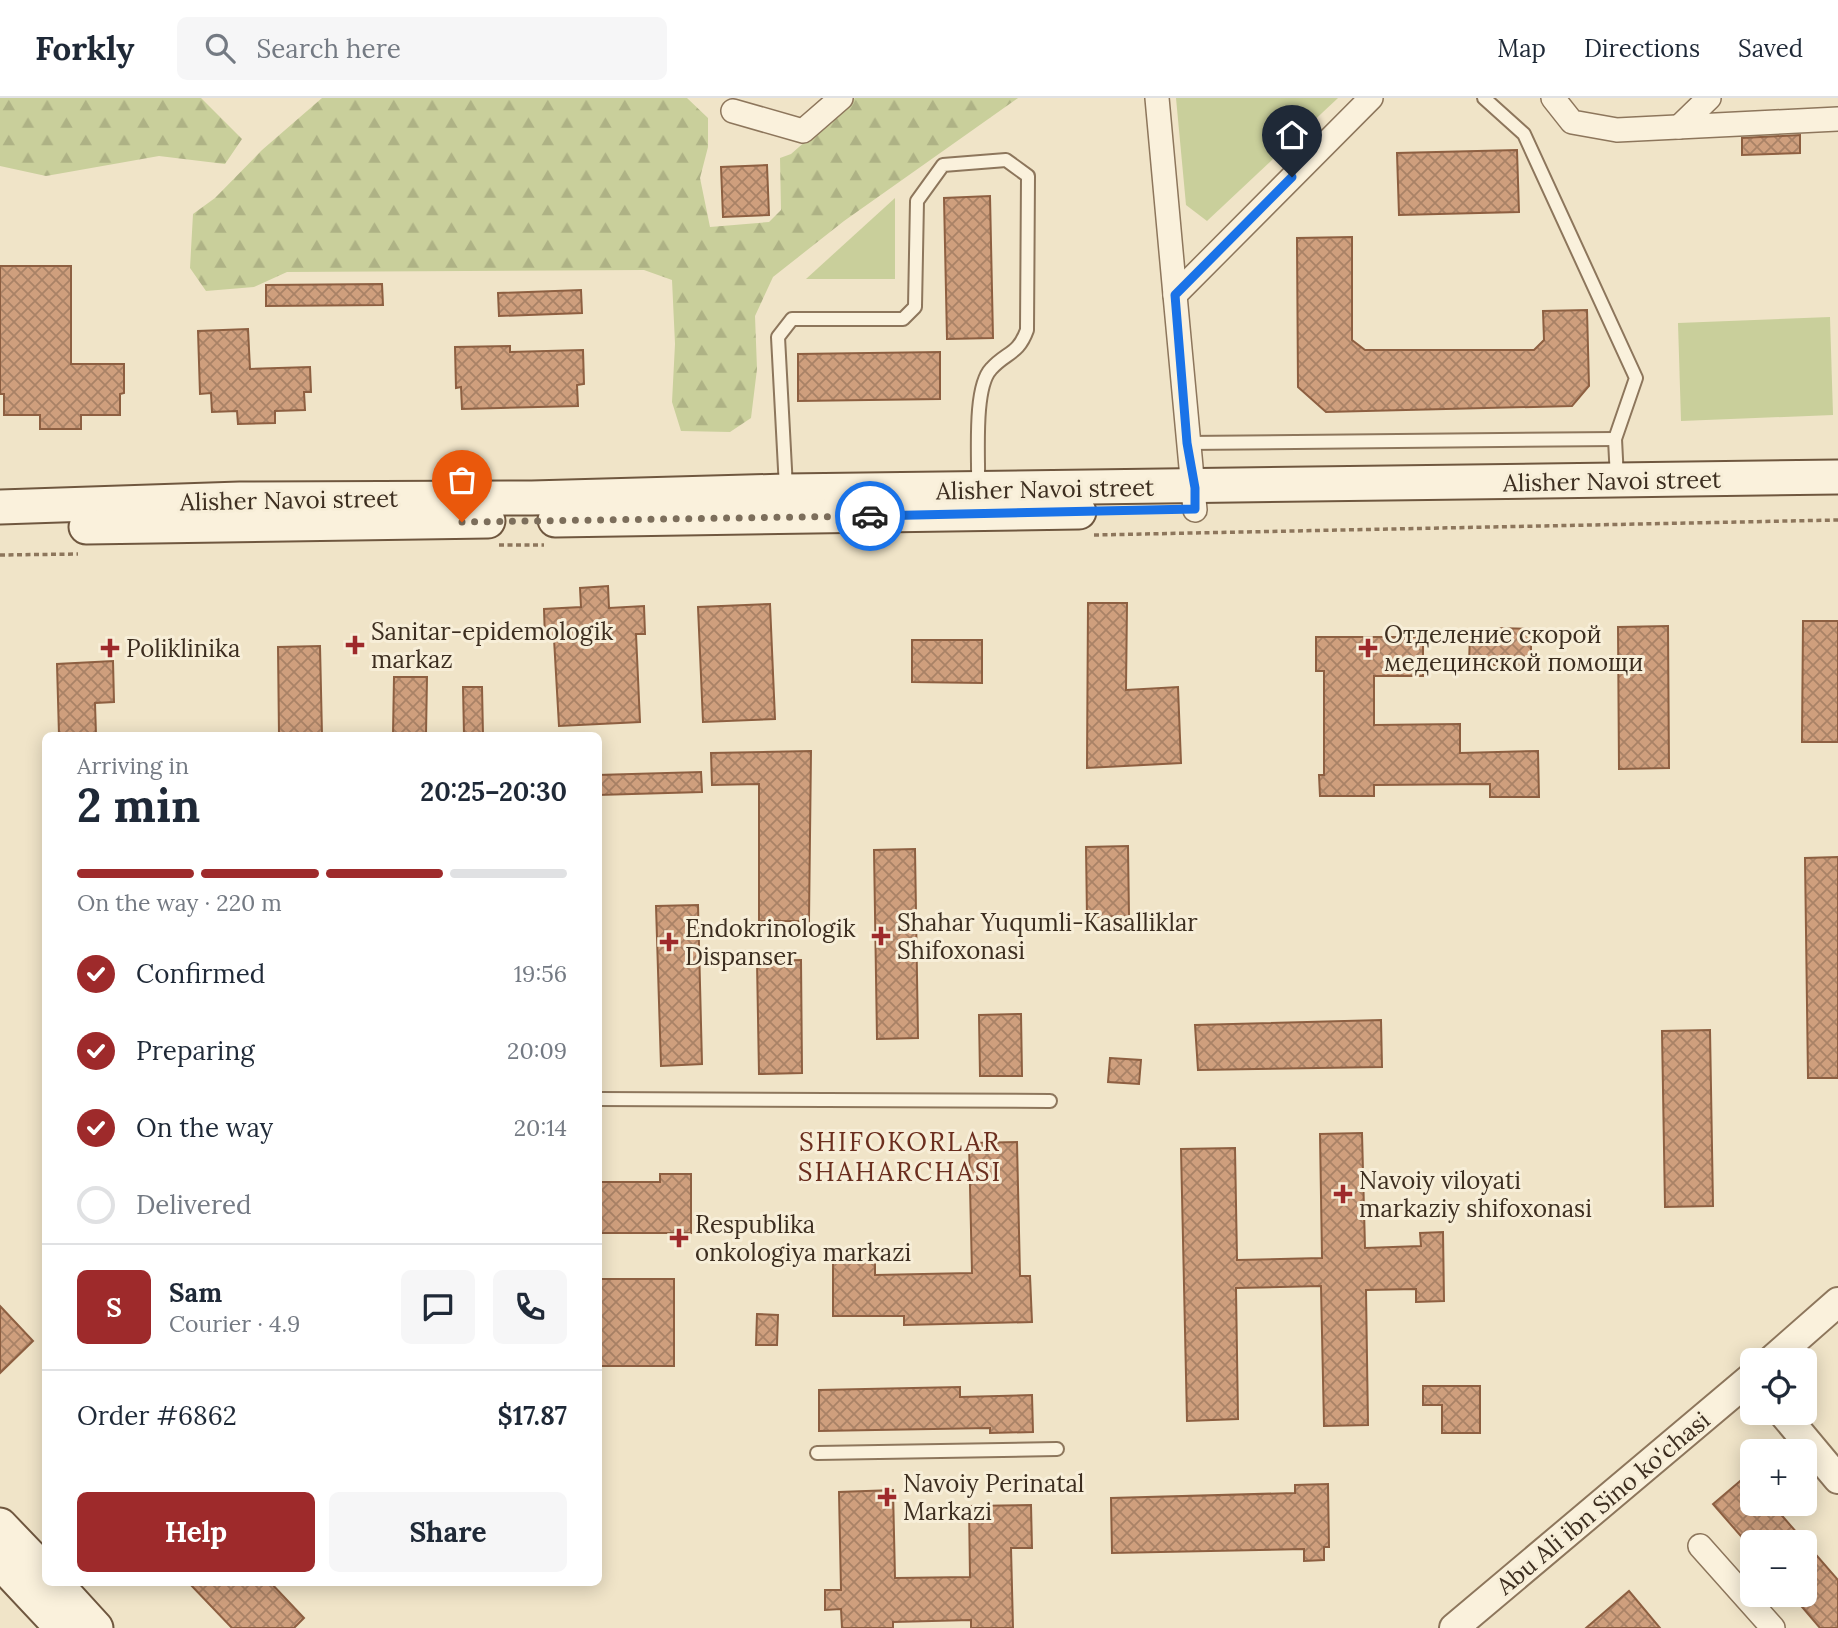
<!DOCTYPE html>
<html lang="en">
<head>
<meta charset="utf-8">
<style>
  :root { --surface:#fff; --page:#f6f6f7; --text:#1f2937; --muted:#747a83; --line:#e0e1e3; --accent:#9e2a2b }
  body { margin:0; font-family:Lora,serif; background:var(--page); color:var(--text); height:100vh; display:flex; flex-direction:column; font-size:26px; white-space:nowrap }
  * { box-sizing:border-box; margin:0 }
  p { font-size:23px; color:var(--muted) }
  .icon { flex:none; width:38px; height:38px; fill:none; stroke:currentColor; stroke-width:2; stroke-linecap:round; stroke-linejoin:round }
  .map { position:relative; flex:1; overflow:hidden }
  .panel { position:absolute; left:42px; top:634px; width:560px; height:854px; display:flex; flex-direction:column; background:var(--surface); border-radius:10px; box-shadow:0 4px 18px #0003 }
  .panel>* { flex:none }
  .controls { position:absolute; left:1740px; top:1250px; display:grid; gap:14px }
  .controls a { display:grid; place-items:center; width:77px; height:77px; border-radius:10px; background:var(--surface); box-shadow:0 4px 18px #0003; font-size:35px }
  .pin { position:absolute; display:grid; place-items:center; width:60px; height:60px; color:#fff; margin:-72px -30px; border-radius:50% 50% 50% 0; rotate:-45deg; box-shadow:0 0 7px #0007 }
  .pin .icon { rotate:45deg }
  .courier { position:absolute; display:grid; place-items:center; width:70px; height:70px; margin:-35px; border:5px solid #1a73e8; border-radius:50%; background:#fff; color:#222; box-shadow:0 2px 9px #0007 }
  .overview em { font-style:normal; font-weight:800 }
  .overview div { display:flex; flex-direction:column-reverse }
  .overview { display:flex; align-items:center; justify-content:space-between; height:119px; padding:0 35px }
  h1 { font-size:46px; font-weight:800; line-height:52px }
  .bar { display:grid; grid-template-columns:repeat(4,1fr); gap:10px 7px; align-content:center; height:84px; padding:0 35px }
  .bar i { height:9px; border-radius:5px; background:var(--line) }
  .bar .current { background:var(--accent) }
  .bar p { grid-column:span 4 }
  .line { display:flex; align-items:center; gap:18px; padding:0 35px; border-top:2px solid var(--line) }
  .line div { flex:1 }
  .round { display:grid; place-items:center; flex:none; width:74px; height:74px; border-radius:10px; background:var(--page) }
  ol { padding:0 35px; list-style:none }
  li { display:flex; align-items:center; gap:21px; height:77px }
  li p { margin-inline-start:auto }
  li .icon { padding:7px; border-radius:50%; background:var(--accent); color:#fff; stroke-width:4 }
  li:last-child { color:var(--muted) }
  li i { width:38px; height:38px; border:4px solid var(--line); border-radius:50% }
  .primary-button { display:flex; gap:14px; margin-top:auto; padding:14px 35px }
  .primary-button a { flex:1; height:80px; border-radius:10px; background:var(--accent); color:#fff; font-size:28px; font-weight:800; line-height:80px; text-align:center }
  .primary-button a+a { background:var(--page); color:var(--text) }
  header { display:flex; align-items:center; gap:42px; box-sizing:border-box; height:98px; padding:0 35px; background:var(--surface); border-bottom:2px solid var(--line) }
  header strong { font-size:33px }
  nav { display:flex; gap:38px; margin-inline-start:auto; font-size:24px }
  .search { width:490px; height:63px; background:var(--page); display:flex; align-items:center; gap:18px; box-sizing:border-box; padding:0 24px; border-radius:10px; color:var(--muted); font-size:26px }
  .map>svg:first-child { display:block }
  .green { fill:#c9cf9b }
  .forest { fill:url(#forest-firs) }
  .building { fill:url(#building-cross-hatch); stroke:#8d5f41; stroke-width:2 }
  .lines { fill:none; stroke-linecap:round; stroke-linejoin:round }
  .service-casing { stroke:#8d765c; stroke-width:16 }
  .minor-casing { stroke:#8d765c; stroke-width:26 }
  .tertiary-casing { stroke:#8d765c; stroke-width:32 }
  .secondary-casing { stroke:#6f573f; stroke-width:37 }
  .path { stroke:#8d765c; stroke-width:3.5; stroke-dasharray:5 3.5; stroke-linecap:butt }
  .service { stroke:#faf1dc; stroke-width:12 }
  .minor { stroke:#faf1dc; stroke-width:23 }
  .tertiary { stroke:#faf1dc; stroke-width:28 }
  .secondary { stroke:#faf1dc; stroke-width:33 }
  .done { stroke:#7c6e5b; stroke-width:7; stroke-dasharray:0 12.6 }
  .route { stroke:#1a73e8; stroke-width:9 }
  .poi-dot { fill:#9e2a2b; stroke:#f7eed8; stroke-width:2.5 }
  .labels { text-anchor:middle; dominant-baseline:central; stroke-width:6; stroke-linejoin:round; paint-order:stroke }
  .street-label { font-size:24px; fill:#3d2e20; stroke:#f7eed8 }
  .poi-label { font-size:24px; fill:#3d2e20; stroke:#f7eed8; text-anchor:start }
  .neighbourhood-label { font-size:26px; letter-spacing:2px; fill:#6b2e1e; stroke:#f7eed8 }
</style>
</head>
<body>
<header>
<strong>Forkly</strong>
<div class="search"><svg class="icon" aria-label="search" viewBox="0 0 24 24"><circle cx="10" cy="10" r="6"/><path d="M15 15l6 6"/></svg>Search here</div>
<nav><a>Map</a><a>Directions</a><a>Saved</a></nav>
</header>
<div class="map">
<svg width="1838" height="1530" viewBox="0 0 1838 1530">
  <defs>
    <pattern id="forest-firs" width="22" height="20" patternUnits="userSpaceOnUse" patternTransform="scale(1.75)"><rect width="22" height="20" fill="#c9cf9b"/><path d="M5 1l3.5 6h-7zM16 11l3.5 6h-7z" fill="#aeb285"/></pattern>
    <pattern id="building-cross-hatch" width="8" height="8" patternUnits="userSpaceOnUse" patternTransform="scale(1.75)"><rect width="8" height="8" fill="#cf9f7d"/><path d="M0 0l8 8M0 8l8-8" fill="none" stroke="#a98266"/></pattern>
  </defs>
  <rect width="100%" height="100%" fill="#f0e4c8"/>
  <!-- green -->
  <g class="green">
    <polygon points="1176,0 1338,0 1207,123 1186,107"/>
    <polygon points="895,100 895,181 806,181"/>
    <polygon points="1830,219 1833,317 1681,323 1678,225"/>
  </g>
  <!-- forest -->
  <g class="forest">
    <polygon points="0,0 201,0 242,41 225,66 159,58 46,78 0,68"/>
    <polygon points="322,0 687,0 708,20 708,49 700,80 710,129 769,124 781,112 780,60 791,56 855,0 1018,0 844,123 773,179 755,218 757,271 751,320 730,334 681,333 672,304 675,246 672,182 644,172 287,174 254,189 206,193 190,170 193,116 215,100 262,52"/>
  </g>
  <!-- building -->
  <g class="building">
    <polygon points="1800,37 1800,55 1742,57 1742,40"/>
    <polygon points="1517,52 1519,114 1399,117 1397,55"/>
    <polygon points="767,67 769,117 723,119 721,69"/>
    <polygon points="990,98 993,240 947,241 944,100"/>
    <polygon points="1352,139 1352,242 1365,252 1534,252 1544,242 1543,213 1587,212 1589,288 1572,308 1326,314 1298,289 1297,140"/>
    <polygon points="0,168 71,168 71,266 124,266 124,295 120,296 120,317 81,317 81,331 40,331 40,317 4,317 4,296 0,296"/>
    <polygon points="382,186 383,207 266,208 266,187"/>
    <polygon points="581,192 582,215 499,218 498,195"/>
    <polygon points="248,231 250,271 310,269 311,294 304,294 305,312 275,313 275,325 238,326 237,313 212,314 211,295 200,296 198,233"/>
    <polygon points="510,248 510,254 583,252 584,286 577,287 578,308 462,311 461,289 456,290 455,249"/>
    <polygon points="940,254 940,301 798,303 798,256"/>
    <polygon points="608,488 609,510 644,508 645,536 636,536 640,624 559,628 554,541 545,542 544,511 581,509 580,490"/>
    <polygon points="1088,505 1127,505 1126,592 1178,589 1181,665 1087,670"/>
    <polygon points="770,506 775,621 703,624 698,509"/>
    <polygon points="1803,523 1838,523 1838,644 1802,644"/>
    <polygon points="1668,528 1669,670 1619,671 1618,529"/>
    <polygon points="1496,530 1531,531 1531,567 1469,567 1470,534 1496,534"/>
    <polygon points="1316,539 1423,539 1423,578 1374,578 1374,627 1460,626 1460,655 1538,653 1539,699 1490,699 1490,686 1374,687 1374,698 1320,698 1319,677 1324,677 1324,573 1316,573"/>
    <polygon points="912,542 982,542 982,585 912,584"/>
    <polygon points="320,548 322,637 279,637 278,549"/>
    <polygon points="113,563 114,604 95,605 96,637 59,637 57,566"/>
    <polygon points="394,579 427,579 426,637 393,637"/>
    <polygon points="463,589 482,589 483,637 464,637"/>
    <polygon points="811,653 809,823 759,823 759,686 712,687 711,655"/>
    <polygon points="701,674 702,694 598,697 598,677"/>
    <polygon points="1128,748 1129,818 1087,819 1086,749"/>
    <polygon points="915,751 918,940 877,941 874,752"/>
    <polygon points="1838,759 1838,980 1808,980 1805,760"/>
    <polygon points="698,807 702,966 661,968 656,808"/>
    <polygon points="801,862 802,975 759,976 757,863"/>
    <polygon points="1021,916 1022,978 980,978 979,917"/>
    <polygon points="1381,922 1382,969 1198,972 1195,927"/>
    <polygon points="1710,932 1713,1108 1665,1109 1662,933"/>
    <polygon points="1110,960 1141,962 1139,986 1108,984"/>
    <polygon points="1362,1035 1365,1150 1421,1148 1420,1135 1443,1134 1444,1203 1416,1204 1416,1191 1366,1192 1368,1327 1324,1328 1321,1188 1236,1190 1238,1321 1187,1323 1181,1051 1235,1050 1237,1162 1322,1160 1320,1036"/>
    <polygon points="1017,1044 1020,1178 1030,1178 1032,1224 904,1227 904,1218 833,1218 833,1161 875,1161 875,1177 972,1175 969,1045"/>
    <polygon points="660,1076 691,1076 691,1135 598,1135 598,1084 660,1084"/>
    <rect x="598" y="1181" width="76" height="87"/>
    <polygon points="0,1208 33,1243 0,1275"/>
    <polygon points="757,1216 778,1217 777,1247 756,1247"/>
    <polygon points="1423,1288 1480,1288 1480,1335 1442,1335 1442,1307 1423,1307"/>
    <polygon points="960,1289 960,1299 1032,1297 1033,1334 990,1335 990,1330 819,1333 819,1292"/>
    <polygon points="1752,1373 1752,1405 1771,1405 1838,1482 1838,1530 1820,1530 1791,1496 1804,1496 1804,1444 1746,1444 1713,1406"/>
    <polygon points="1328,1386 1329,1449 1324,1449 1324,1462 1304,1463 1304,1451 1112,1455 1111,1400 1295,1395 1295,1387"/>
    <polygon points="893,1392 895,1480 970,1479 969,1408 1031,1407 1032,1450 1011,1450 1013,1530 971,1530 971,1522 893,1524 893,1530 842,1530 841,1511 825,1512 825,1492 841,1492 839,1394"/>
    <polygon points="188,1484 270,1484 304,1520 294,1530 232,1530"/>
    <polygon points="1629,1493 1660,1530 1586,1530"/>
  </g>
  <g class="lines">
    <defs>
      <g id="service">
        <polyline points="1484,0 1524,36 1636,280 1615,341 1617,381"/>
        <polyline points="1187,345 1615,341"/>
        <path d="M786,390L778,239L792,221H903L915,209L917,103L943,67L1006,62L1028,78L1027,232C1018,257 1006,254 991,271C973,290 979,361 978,388"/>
        <polyline points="598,1001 1050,1003"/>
        <polyline points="817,1355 1057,1351"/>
      </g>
      <g id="minor">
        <polyline points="1157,0 1175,197"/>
        <polyline points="1553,0 1572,24 1617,32 1838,21"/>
        <polyline points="733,13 803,33 841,0"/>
        <polyline points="1679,29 1709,0"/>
        <polyline points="1195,412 1175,197 1371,0"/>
        <polyline points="1700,1448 1773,1530"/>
      </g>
      <g id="tertiary">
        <polyline points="1772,1262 1838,1204"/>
        <polyline points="1782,1314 1838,1381"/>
        <polyline points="1454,1530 1752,1279"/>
      </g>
      <g id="secondary">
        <polyline points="0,409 240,401 532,400 786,393 1838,379"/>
        <polyline points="555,422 1079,414"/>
        <polyline points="86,429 488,423"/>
        <polyline points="0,1427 46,1475"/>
        <polyline points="0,1464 62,1530"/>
        <polyline points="54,1484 96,1530"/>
      </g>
    </defs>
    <!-- service casing -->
    <use href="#service" class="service-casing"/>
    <!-- minor casing -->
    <use href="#minor" class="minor-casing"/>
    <!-- tertiary casing -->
    <use href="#tertiary" class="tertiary-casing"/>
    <!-- secondary casing -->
    <use href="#secondary" class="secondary-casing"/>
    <!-- path -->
    <g class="path">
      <polyline points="1094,437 1838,422"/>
      <polyline points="499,447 544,447"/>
      <polyline points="0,457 78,456"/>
    </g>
    <!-- service -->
    <use href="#service" class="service"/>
    <!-- minor -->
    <use href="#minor" class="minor"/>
    <!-- tertiary -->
    <use href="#tertiary" class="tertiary"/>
    <!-- secondary -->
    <use href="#secondary" class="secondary"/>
  </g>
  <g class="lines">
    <!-- done -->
    <polyline class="done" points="462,424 870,418"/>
    <!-- route -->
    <polyline class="route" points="870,418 1195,411 1195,390 1187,345 1175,197 1292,79"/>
  </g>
  <!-- markers -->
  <g class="poi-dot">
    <path d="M351.5 536.5h7v7h7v7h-7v7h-7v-7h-7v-7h7z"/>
    <path d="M106.5 539.5h7v7h7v7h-7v7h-7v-7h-7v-7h7z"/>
    <path d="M1364.5 539.5h7v7h7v7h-7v7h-7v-7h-7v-7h7z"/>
    <path d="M877.5 827.5h7v7h7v7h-7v7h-7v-7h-7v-7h7z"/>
    <path d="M665.5 833.5h7v7h7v7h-7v7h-7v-7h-7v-7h7z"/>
    <path d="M1339.5 1085.5h7v7h7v7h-7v7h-7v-7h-7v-7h7z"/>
    <path d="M675.5 1129.5h7v7h7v7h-7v7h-7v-7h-7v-7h7z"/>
    <path d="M883.5 1388.5h7v7h7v7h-7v7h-7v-7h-7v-7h7z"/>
  </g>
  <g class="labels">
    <!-- street labels -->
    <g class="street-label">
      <text transform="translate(1612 383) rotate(-1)">Alisher Navoi street</text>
      <text transform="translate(1045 391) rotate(-1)">Alisher Navoi street</text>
      <text transform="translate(289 402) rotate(-1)">Alisher Navoi street</text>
      <text transform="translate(1603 1405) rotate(-40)">Abu Ali ibn Sino ko'chasi</text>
    </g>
    <!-- poi labels -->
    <g class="poi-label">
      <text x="371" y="533">Sanitar-epidemologik<tspan x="371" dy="28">markaz</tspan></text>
      <text x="1384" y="536">Отделение скорой<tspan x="1384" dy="28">медецинской помощи</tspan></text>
      <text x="126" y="550">Poliklinika</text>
      <text x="897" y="824">Shahar Yuqumli-Kasalliklar<tspan x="897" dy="28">Shifoxonasi</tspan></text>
      <text x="685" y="830">Endokrinologik<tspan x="685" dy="28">Dispanser</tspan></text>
      <text x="1359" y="1082">Navoiy viloyati<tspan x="1359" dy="28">markaziy shifoxonasi</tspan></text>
      <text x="695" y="1126">Respublika<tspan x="695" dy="28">onkologiya markazi</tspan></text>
      <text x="903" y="1385">Navoiy Perinatal<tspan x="903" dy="28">Markazi</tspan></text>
    </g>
    <!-- neighbourhood labels -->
    <g class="neighbourhood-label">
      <text x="900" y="1043">SHIFOKORLAR<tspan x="900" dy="30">SHAHARCHASI</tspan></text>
    </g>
  </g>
</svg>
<div class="controls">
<a><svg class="icon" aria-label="locate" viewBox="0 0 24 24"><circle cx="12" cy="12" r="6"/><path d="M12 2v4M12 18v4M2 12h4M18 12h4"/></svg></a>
<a>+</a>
<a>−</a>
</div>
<div class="pin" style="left:462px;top:424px;background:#ea580c"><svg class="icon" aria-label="bag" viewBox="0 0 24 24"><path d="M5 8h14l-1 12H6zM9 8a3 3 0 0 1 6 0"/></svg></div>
<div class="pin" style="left:1292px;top:79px;background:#1f2937"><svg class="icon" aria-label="home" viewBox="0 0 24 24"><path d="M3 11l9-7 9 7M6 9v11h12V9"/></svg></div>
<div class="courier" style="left:870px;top:418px"><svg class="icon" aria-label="car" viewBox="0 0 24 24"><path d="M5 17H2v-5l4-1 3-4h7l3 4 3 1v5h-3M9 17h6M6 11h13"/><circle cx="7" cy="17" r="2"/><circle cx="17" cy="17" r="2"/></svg></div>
<section class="panel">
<div class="overview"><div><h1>2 min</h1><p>Arriving in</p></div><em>20:25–20:30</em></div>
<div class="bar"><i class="current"></i><i class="current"></i><i class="current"></i><i></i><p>On the way · 220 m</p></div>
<ol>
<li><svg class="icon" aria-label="check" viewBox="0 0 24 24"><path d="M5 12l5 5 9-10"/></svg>Confirmed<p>19:56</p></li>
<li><svg class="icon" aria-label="check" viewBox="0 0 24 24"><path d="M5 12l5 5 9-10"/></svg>Preparing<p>20:09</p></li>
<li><svg class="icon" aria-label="check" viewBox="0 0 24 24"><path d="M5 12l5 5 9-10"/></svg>On the way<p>20:14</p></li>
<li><i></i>Delivered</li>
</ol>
<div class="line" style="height:126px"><b class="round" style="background:var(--accent);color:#fff">S</b><div><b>Sam</b><p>Courier · 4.9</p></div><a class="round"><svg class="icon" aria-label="chat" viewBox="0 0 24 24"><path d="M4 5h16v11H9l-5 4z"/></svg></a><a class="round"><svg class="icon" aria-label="phone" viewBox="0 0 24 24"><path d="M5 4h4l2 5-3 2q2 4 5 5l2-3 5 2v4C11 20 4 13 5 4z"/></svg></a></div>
<div class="line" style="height:91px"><div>Order #6862</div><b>$17.87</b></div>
<div class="primary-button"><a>Help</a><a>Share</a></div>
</section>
</div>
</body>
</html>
